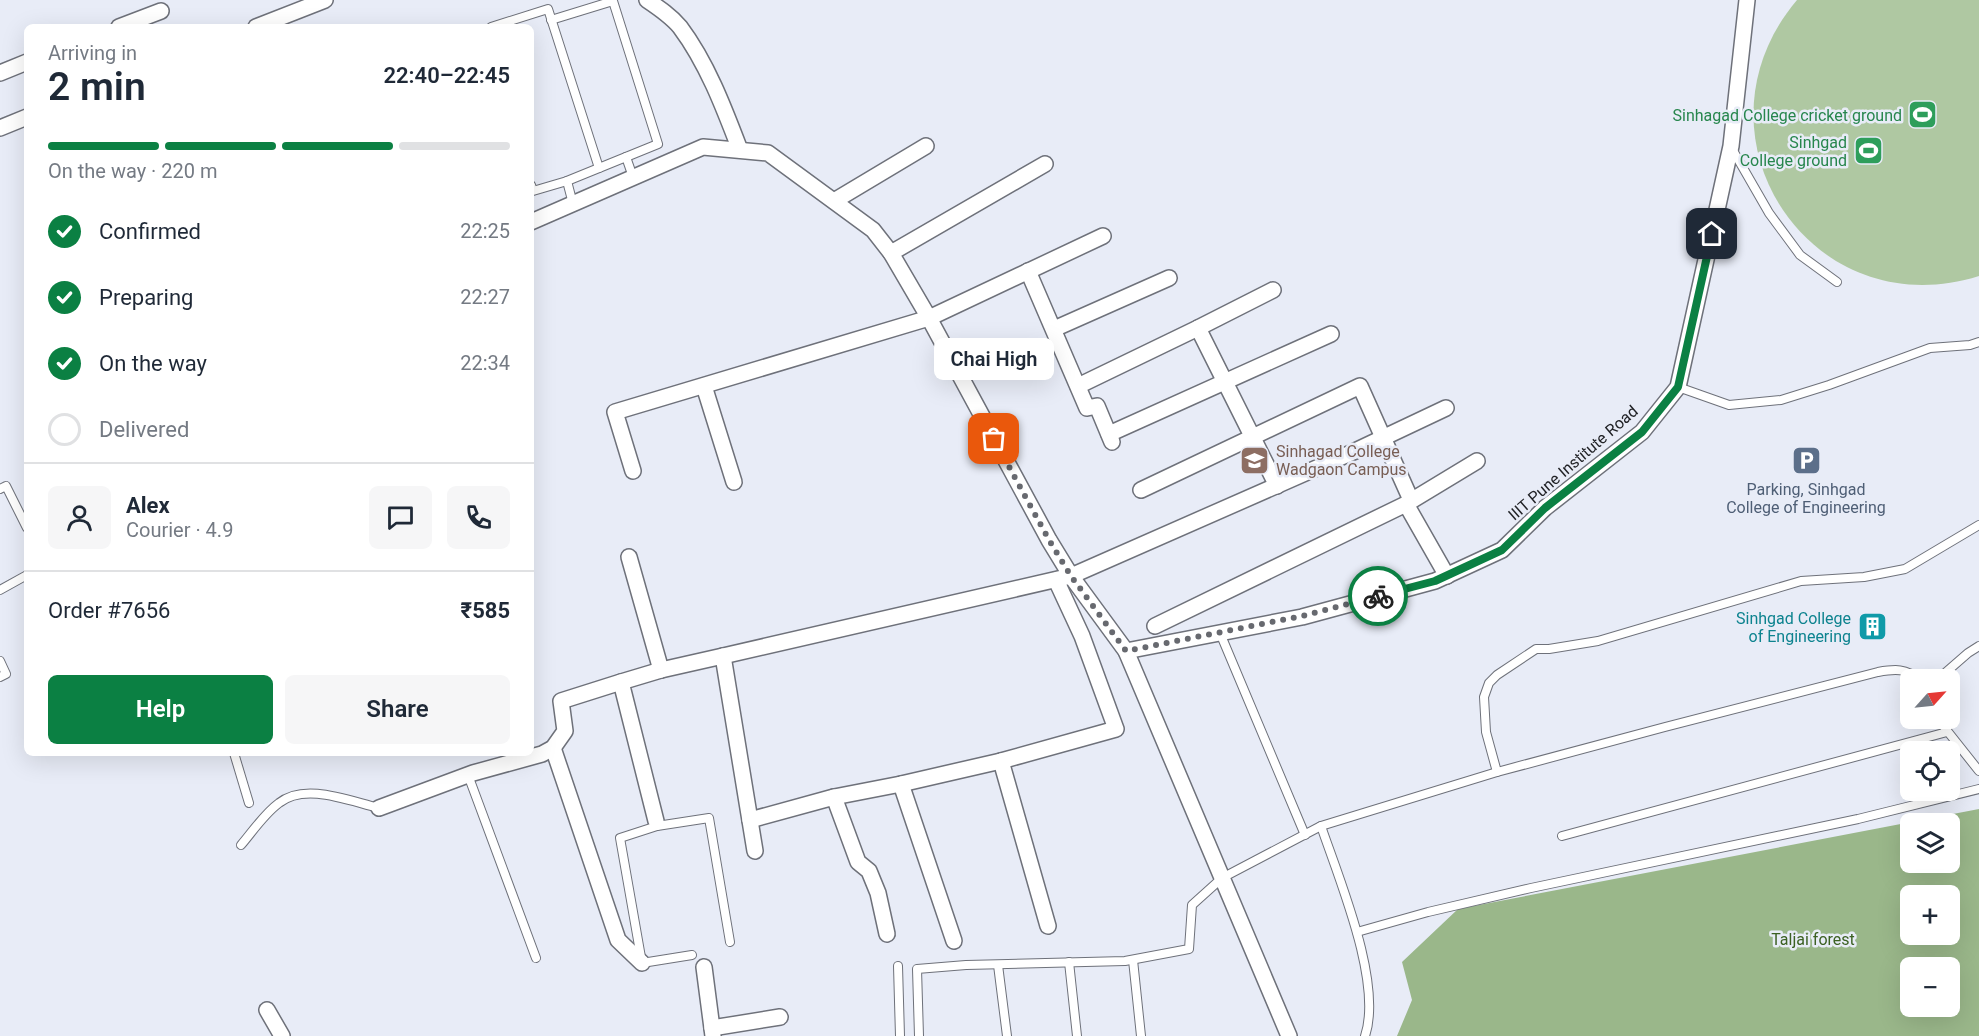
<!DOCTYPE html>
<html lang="en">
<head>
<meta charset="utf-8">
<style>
  :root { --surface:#fff; --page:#f6f6f7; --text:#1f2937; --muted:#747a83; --line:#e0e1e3; --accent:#0b8043 }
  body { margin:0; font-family:Roboto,sans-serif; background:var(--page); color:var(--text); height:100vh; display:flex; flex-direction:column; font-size:22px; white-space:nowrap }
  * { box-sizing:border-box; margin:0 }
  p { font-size:20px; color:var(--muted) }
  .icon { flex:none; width:33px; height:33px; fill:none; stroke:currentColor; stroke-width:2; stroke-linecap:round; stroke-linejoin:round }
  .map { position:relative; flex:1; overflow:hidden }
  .sheet { position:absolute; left:24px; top:24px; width:510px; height:732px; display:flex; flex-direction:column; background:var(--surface); border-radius:9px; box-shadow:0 6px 24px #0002 }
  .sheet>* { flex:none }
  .needle { width:39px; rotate:63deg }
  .buttons { position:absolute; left:1900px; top:669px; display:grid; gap:12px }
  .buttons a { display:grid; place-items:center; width:60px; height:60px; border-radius:9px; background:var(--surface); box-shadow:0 6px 24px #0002; font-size:30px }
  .pin { position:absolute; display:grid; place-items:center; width:51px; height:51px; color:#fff; margin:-26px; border-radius:12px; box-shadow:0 3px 9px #0006 }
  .courier { position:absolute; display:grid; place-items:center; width:60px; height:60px; margin:-30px; border:4px solid #0b8043; border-radius:50%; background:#fff; color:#222; box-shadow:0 2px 8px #0007 }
  .bubble { position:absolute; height:42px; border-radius:9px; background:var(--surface); box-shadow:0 6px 24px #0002; font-size:20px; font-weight:600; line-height:42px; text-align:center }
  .head em { font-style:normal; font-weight:600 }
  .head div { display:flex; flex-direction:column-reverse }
  .head { display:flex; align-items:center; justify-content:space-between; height:102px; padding:0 24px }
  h1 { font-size:39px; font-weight:600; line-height:45px }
  .bar { display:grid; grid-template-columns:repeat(4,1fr); gap:9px 6px; align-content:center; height:72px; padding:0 24px }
  .bar i { height:8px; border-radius:4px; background:var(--line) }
  .bar .selected { background:var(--accent) }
  .bar p { grid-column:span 4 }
  .line { display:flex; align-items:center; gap:15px; padding:0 24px; border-top:2px solid var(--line) }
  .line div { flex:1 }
  .round { display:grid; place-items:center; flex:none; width:63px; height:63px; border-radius:9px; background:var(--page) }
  ol { padding:0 24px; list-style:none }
  li { display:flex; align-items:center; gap:18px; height:66px }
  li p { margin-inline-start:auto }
  li .icon { padding:6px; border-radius:50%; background:var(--accent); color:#fff; stroke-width:4 }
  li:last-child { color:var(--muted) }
  li i { width:33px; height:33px; border:3px solid var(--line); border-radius:50% }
  .button { display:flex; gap:12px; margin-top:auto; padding:12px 24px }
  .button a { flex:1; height:69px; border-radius:9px; background:var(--accent); color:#fff; font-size:24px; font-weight:600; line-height:69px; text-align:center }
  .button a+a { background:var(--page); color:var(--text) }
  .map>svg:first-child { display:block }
  .green { fill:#afc8a2 }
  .forest { fill:#9ab78a; fill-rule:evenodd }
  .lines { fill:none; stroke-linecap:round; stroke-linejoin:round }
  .lane-casing { stroke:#6e717a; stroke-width:10 }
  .street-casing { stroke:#6e717a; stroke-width:18 }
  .lane { stroke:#fff; stroke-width:8 }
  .street { stroke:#fff; stroke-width:15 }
  .done { stroke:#67696f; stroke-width:6; stroke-dasharray:0 10.8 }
  .route { stroke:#0b8043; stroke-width:8 }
  .labels { text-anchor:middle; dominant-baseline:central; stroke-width:5; stroke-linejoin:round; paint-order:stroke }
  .leisure-label { font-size:16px; fill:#27864d; stroke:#e8ecf7; text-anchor:end }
  .education-label { font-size:16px; fill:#785e54; stroke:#e8ecf7; text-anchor:start }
  .street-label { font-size:16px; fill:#212226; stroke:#e8ecf7 }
  .service-label { font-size:16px; fill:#4e5e75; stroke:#e8ecf7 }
  .culture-label { font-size:16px; fill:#0d838f; stroke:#e8ecf7; text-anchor:end }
  .park-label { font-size:16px; fill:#3c6123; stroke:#e8ecf7 }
</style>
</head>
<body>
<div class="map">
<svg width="1979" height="1036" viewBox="0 0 1979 1036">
  <rect width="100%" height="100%" fill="#e8ecf7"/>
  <!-- green -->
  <path class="green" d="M1797,0H1979V276C1810,329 1683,135 1797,0Z"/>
  <!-- forest -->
  <path class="forest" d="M1979,809V1036H1397L1412,1000L1402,962L1458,909ZM1911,824H1950V862H1911ZM1911,896H1950V934H1911ZM1911,968H1950V1006H1911Z"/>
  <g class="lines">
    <defs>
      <g id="lane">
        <polyline points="551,20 613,1 658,144 626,157 633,177"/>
        <polyline points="491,27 548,9 599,168"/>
        <polyline points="1731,147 1769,213 1800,255 1837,282"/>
        <polyline points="531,185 533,191 567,181"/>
        <polyline points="573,204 567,181 626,157"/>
        <polyline points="1678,387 1729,405 1781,400 1829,385 1930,348 1970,345 1979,342"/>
        <polyline points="0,489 6,486 27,528"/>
        <polyline points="0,590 27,575"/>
        <polyline points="1220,633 1305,835"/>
        <polyline points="0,661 6,674 0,677"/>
        <polyline points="1937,680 1968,653 1979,646"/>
        <polyline points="1937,718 1979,771"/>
        <polyline points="234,753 249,803"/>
        <polyline points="1497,772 1486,732 1484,697 1489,683 1497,675 1536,649 1549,649 1598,641 1801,581 1864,577 1905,569 1979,525"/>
        <polyline points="468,775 536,958"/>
        <polyline points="657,822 657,826 620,838 642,963 692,955"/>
        <polyline points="657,826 709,818 730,942"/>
        <path d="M1321,826C1339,879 1383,983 1365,1036"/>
        <polyline points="1562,836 1947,732"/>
        <path d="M241,845C253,831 264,814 279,803C305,782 349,801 379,808"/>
        <polyline points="1357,932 1428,912 1531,888 1858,819 1979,789"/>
        <polyline points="1133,960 1141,1036"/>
        <polyline points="1069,962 1077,1036"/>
        <polyline points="998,965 1007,1036"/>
        <polyline points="898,966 900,1036"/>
        <path d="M919,1036L917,969L966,965L1125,961L1189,949L1192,905L1222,878L1321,826L1497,772L1665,727L1878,672C1895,669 1906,668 1920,680"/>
      </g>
      <g id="street">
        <path d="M647,0C659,8 671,16 680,27C707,63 724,108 740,150"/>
        <polyline points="119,27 161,11"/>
        <polyline points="256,27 325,0"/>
        <polyline points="0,73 27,62"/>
        <polyline points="0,128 27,117"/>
        <polyline points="834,201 926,146"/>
        <polyline points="531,222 703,147 768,153 873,230 891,253 929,318 1049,540 1071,576 1126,651 1289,1036"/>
        <polyline points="891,253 1045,164"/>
        <polyline points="1028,271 1087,408 1097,406 1112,442"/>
        <polyline points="1273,290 1198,328 1277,486"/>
        <polyline points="1054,329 1169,278"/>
        <polyline points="704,386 734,482"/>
        <polyline points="1078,386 1198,328"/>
        <polyline points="1109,434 1331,334"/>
        <polyline points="633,471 615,412 929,318 1103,236"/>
        <polyline points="1141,490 1360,386 1411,500"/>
        <polyline points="1406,504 1447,576"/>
        <polyline points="629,557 661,670"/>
        <polyline points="1155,626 1406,504 1477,461"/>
        <polyline points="1126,651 1302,617 1435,581 1502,550 1545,508 1642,432 1678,387 1731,146 1747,0"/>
        <polyline points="723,656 755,851"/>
        <polyline points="553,748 618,940 642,963"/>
        <polyline points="1001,761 1048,926"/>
        <polyline points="901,784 954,941"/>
        <polyline points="834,797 858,862 869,871 878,893 887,934"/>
        <polyline points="379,808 473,773 542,754 553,748 565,731 561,701 621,682"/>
        <polyline points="750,820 834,797 901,784 1001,761 1116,729 1082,636 1056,580"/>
        <polyline points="656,821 621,682 661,670 723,656 1071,576 1353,452 1446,408"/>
        <polyline points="704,967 713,1036"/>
        <polyline points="267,1010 282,1036"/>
        <polyline points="712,1028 780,1017"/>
      </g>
    </defs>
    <!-- lane casing -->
    <use href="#lane" class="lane-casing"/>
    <!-- street casing -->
    <use href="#street" class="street-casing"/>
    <!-- lane -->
    <use href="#lane" class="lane"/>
    <!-- street -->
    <use href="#street" class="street"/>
  </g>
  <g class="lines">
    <!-- done -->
    <polyline class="done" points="994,439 1049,540 1071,576 1126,651 1302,616 1378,596"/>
    <!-- route -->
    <polyline class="route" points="1378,596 1435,581 1502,550 1545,508 1642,432 1678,387 1712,234"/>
  </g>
  <!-- icons -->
  <defs>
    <symbol id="stadium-square" viewBox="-11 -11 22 22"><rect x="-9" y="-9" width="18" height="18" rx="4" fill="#2e9e5b" stroke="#e8ecf7"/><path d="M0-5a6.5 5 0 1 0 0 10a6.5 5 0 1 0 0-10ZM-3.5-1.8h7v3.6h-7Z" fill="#fff"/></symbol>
    <symbol id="university-square" viewBox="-11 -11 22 22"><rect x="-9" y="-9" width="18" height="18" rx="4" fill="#8d6e63" stroke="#e8ecf7"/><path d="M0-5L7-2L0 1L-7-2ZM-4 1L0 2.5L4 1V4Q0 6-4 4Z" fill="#fff"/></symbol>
    <symbol id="parking-square" viewBox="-11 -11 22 22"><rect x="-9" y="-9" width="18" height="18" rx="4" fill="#5c6f8a" stroke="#e8ecf7"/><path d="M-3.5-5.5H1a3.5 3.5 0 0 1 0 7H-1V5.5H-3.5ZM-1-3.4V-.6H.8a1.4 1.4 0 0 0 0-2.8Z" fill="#fff"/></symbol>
    <symbol id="building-square" viewBox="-11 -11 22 22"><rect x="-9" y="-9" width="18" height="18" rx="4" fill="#0f9aa8" stroke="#e8ecf7"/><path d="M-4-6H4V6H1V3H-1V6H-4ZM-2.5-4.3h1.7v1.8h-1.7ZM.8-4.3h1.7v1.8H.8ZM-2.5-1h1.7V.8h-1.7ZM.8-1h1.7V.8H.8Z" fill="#fff"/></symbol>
  </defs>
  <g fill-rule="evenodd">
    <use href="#stadium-square" x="1906" y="98" width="33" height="33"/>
    <use href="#stadium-square" x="1852" y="134" width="33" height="33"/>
    <use href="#university-square" x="1238" y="444" width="33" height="33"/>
    <use href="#parking-square" x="1790" y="444" width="33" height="33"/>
    <use href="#building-square" x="1856" y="610" width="33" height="33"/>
  </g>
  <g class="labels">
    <!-- leisure labels -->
    <g class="leisure-label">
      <text x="1902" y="115">Sinhagad College cricket ground</text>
      <text x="1847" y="142">Sinhgad<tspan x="1847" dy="18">College ground</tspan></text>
    </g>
    <!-- education labels -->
    <g class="education-label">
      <text x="1276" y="451">Sinhagad College<tspan x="1276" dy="18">Wadgaon Campus</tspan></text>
    </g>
    <!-- street labels -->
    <g class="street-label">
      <text transform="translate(1573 463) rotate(-41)">IIIT Pune Institute Road</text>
    </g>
    <!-- service labels -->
    <g class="service-label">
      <text x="1806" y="489">Parking, Sinhgad<tspan x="1806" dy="18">College of Engineering</tspan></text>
    </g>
    <!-- culture labels -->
    <g class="culture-label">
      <text x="1851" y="618">Sinhgad College<tspan x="1851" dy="18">of Engineering</tspan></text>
    </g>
    <!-- park labels -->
    <g class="park-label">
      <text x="1813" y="939">Taljai forest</text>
    </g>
  </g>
</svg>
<div class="buttons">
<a><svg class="needle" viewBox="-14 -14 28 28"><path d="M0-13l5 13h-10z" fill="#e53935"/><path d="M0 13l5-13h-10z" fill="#747a83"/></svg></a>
<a><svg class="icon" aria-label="locate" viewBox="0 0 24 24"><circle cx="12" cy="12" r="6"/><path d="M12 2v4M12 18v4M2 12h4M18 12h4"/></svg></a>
<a><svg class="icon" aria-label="layers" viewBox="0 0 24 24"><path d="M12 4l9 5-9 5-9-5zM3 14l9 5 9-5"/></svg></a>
<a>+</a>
<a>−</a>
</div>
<div class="pin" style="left:994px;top:439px;background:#ea580c"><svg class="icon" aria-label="bag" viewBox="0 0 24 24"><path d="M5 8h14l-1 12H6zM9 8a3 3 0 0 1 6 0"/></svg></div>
<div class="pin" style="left:1712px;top:234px;background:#1f2937"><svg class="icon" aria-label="home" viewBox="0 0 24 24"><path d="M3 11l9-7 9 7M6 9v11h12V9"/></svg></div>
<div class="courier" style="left:1378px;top:596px"><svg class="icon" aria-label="bike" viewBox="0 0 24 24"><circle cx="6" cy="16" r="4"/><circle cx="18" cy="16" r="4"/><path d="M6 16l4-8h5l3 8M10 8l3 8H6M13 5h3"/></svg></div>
<div class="bubble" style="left:934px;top:338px;width:120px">Chai High</div>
<section class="sheet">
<div class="head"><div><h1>2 min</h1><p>Arriving in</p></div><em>22:40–22:45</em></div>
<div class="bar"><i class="selected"></i><i class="selected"></i><i class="selected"></i><i></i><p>On the way · 220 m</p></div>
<ol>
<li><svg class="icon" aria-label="check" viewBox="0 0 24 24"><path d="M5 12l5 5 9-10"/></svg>Confirmed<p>22:25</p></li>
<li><svg class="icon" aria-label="check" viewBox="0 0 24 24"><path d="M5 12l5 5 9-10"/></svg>Preparing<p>22:27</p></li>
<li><svg class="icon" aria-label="check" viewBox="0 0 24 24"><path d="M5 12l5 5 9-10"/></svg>On the way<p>22:34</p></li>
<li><i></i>Delivered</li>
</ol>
<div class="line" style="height:108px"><a class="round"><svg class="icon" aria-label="person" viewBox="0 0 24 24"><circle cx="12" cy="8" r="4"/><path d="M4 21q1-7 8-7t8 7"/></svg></a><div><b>Alex</b><p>Courier · 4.9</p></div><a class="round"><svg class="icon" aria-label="chat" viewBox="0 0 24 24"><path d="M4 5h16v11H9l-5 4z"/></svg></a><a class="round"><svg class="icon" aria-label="phone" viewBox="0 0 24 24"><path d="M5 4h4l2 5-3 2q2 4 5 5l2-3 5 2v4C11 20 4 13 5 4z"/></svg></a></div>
<div class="line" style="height:78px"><div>Order #7656</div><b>₹585</b></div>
<div class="button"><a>Help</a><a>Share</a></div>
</section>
</div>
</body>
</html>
